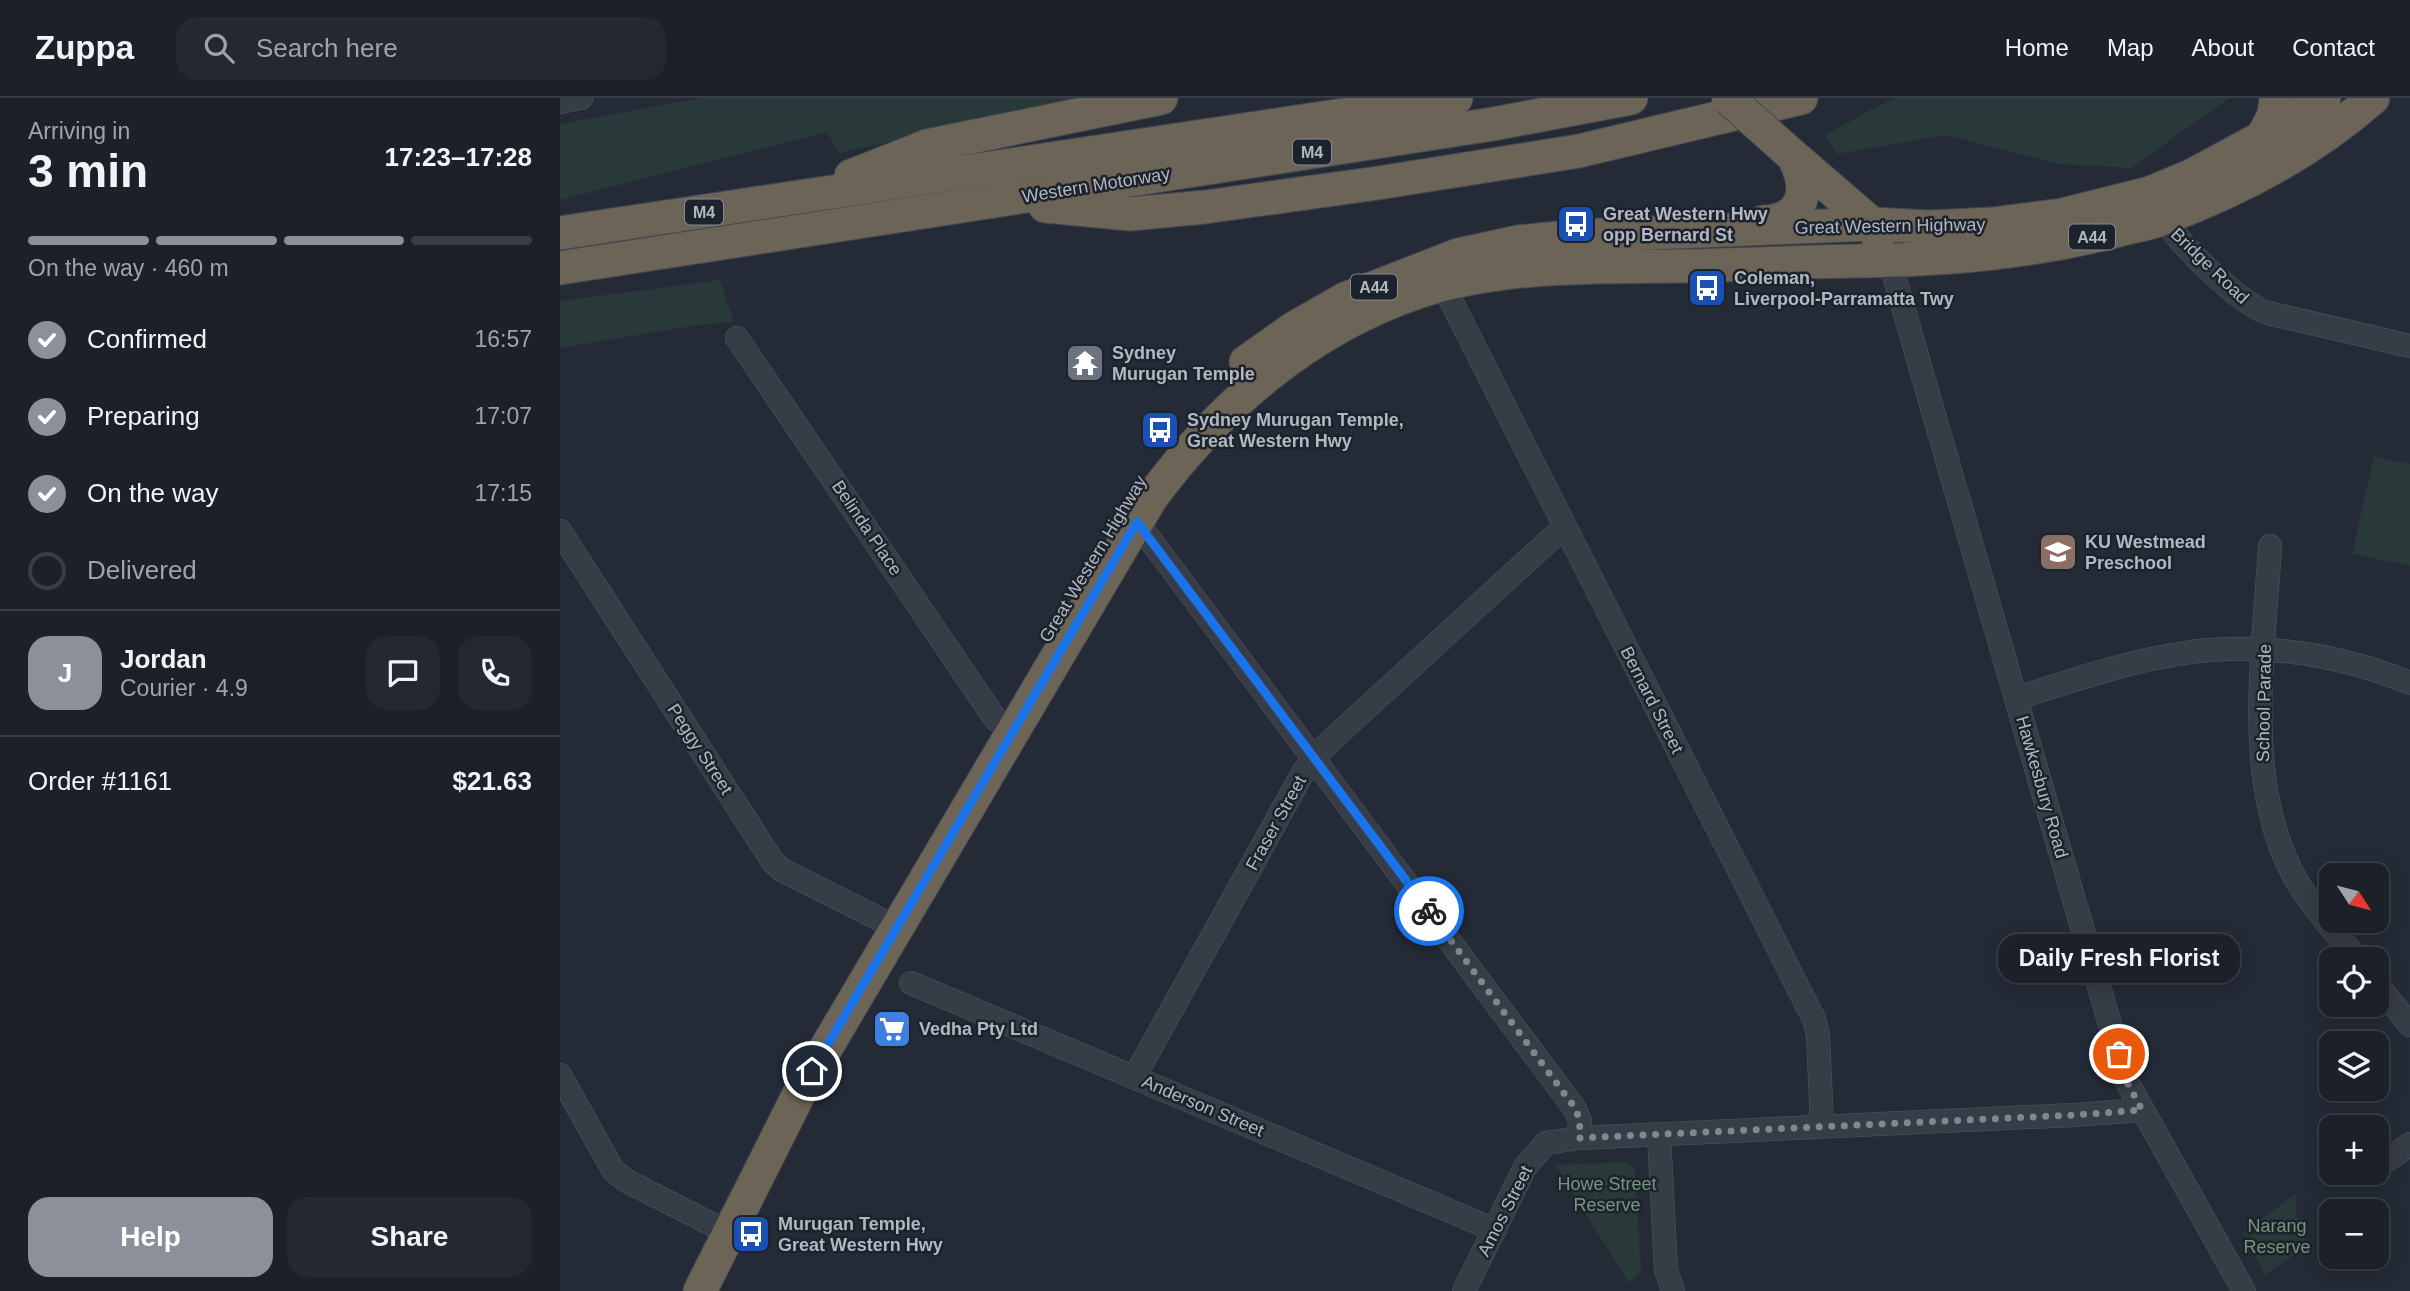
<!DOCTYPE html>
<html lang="en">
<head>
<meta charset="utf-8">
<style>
  :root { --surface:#1b2029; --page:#242831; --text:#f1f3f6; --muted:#a0a3a8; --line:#393e46; --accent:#8c9099 }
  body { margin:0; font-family:Arial,sans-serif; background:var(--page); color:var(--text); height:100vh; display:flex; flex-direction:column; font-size:26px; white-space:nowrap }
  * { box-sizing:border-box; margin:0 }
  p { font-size:23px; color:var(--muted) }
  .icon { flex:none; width:38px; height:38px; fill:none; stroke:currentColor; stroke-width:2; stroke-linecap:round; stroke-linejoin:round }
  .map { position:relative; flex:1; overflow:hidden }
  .panel { display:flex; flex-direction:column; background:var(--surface); width:560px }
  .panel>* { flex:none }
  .needle { width:46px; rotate:126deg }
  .tools { position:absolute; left:1759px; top:765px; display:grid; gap:14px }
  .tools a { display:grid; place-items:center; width:70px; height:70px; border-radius:14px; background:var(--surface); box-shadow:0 4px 18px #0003,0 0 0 2px var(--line); font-size:35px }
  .pin { position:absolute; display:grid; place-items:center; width:60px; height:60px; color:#fff; margin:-30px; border:4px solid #fff; border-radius:50%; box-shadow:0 2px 7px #0007 }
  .courier { position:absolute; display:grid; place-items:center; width:70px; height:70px; margin:-35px; border:5px solid #1a73e8; border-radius:50%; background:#fff; color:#222; box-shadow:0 2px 9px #0007 }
  .bubble { position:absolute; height:49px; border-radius:21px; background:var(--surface); box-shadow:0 4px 18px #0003,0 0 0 2px var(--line); font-size:23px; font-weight:700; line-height:49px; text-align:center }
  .summary em { font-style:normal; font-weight:700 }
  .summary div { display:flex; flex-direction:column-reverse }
  .summary { display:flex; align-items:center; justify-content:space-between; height:119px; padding:0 28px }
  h1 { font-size:46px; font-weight:700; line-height:52px }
  .bar { display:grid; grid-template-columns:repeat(4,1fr); gap:10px 7px; align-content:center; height:84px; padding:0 28px }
  .bar i { height:9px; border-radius:5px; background:var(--line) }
  .bar .current { background:var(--accent) }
  .bar p { grid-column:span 4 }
  .line { display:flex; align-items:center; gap:18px; padding:0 28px; border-top:2px solid var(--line) }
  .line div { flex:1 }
  .round { display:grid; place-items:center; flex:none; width:74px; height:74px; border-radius:21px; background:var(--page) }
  ol { padding:0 28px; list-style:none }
  li { display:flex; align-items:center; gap:21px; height:77px }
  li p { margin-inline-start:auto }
  li .icon { padding:7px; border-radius:50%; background:var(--accent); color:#fff; stroke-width:4 }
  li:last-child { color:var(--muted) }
  li i { width:38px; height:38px; border:4px solid var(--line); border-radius:50% }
  .primary-button { display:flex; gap:14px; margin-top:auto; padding:14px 28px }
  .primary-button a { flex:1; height:80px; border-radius:21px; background:var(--accent); color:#fff; font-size:28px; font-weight:700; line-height:80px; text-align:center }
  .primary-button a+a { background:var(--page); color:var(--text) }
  header { display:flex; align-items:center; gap:42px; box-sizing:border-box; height:98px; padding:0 35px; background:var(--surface); border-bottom:2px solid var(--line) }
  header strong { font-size:33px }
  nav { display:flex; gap:38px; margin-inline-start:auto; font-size:24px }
  .search { width:490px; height:63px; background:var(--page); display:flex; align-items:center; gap:18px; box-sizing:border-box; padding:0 24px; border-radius:21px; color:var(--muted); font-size:26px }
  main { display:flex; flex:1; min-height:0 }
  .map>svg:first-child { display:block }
  .green { fill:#29393a }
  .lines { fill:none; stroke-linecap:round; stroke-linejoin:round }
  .minor-casing { stroke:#525862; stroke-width:24 }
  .highway-casing { stroke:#424852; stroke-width:35 }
  .minor { stroke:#373d47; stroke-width:23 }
  .highway { stroke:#6c6456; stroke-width:33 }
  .highway-bridge-casing { stroke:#424852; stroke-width:35; stroke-linecap:butt }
  .highway-bridge { stroke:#6c6456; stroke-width:33 }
  .done { stroke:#808792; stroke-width:7; stroke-dasharray:0 12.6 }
  .route { stroke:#1a73e8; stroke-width:9 }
  .labels { text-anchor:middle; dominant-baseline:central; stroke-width:5; stroke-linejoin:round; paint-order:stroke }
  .shield { fill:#1d232c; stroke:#858b96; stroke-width:2 }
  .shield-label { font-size:16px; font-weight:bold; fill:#b2b8c3 }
  .street-label { font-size:18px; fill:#b2b8c3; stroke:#1d232c }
  .poi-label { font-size:18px; font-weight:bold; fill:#b2b8c3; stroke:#1d232c; text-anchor:start }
  .park-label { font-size:18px; fill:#74967d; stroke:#1d232c }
</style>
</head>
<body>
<header>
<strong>Zuppa</strong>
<div class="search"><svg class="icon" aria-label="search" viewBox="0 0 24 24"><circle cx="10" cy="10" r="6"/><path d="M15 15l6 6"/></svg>Search here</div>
<nav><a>Home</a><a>Map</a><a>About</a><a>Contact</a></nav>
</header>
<main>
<section class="panel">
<div class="summary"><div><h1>3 min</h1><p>Arriving in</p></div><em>17:23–17:28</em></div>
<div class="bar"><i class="current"></i><i class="current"></i><i class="current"></i><i></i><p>On the way · 460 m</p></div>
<ol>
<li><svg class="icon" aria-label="check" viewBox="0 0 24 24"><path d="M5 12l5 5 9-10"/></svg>Confirmed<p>16:57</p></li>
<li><svg class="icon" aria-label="check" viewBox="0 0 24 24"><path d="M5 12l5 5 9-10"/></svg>Preparing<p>17:07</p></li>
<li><svg class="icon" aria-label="check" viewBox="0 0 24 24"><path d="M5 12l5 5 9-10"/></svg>On the way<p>17:15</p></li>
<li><i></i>Delivered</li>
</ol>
<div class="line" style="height:126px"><b class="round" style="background:var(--accent);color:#fff">J</b><div><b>Jordan</b><p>Courier · 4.9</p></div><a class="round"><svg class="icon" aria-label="chat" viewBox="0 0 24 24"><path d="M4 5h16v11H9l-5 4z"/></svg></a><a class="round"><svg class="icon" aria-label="phone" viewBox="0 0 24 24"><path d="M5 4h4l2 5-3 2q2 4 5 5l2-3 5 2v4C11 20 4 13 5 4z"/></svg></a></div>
<div class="line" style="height:91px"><div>Order #1161</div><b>$21.63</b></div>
<div class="primary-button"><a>Help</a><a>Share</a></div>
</section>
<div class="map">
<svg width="1850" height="1193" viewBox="0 0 1850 1193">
  <rect width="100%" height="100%" fill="#242b37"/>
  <!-- green -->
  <g class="green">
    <polygon points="140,0 538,0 279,55 267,34 0,102 0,26"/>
    <polygon points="1333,0 1669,0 1571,70 1499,66 1386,37 1277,56 1265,37"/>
    <polygon points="160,182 174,224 138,227 0,250 0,203"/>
    <polygon points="1814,358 1850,366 1850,468 1792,456"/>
    <polygon points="1068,1064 1075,1070 1081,1175 1069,1185 995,1067"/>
    <polygon points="1736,1096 1736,1117 1746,1148 1705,1177 1683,1134"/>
  </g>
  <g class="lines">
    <defs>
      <g id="minor">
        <polyline points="0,4 21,0"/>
        <path d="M1597,110C1610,138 1679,206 1708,215L1850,248"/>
        <polyline points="1330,164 1566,982 1684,1193"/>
        <polyline points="883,187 1254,921 1258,937 1262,1027"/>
        <polyline points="177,240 436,622"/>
        <polyline points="577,424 1015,1011 1020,1023 1019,1040"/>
        <polyline points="0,433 213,764 222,772 323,823"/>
        <path d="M1710,448C1704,554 1681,690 1738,785C1754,812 1778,836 1797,861"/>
        <path d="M1457,600C1508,584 1560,566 1612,557C1691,542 1777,555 1850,585"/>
        <polyline points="351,885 935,1132"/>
        <polyline points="1816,885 1850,927"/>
        <polyline points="0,977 53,1072 65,1082 155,1128"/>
        <polyline points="575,978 744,673 765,648 1004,429"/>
        <polyline points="1099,1037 1106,1172 1113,1193"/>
        <polyline points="1826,1063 1850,1046"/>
        <polyline points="904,1193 965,1069 986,1045 1019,1040 1514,1017 1582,1012"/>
      </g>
      <g id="highway">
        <polyline points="1702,40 1714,17 1716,0"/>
        <polyline points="1232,57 1312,126 1318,139"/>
        <polyline points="291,78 367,48 601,0"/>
        <polyline points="485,108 570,116 645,109 818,85 1019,53 1241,0"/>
        <path d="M1203,124C1245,123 1252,89 1232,57"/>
        <polyline points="0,135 896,0"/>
        <polyline points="0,170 933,26 1071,0"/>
        <polyline points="686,264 734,230 785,201 898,157 958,144 1017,138 1312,126 1369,129 1432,126 1502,117 1590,95 1631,78 1720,30 1764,0"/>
        <path d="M140,1193L240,994L591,400C659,308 749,231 858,194C943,166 1036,169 1125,168C1181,167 1237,164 1293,163C1383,162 1472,155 1559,132C1574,128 1590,126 1604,120C1679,92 1753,53 1813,0"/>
      </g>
    </defs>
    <!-- minor casing -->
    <use href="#minor" class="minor-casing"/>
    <!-- highway casing -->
    <use href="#highway" class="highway-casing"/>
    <!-- minor -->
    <use href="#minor" class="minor"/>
    <!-- highway -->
    <use href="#highway" class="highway"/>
    <defs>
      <polyline id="highway-bridge" points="1168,0 1232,57"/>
    </defs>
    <!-- highway-bridge casing -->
    <use href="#highway-bridge" class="highway-bridge-casing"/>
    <!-- highway-bridge -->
    <use href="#highway-bridge" class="highway-bridge"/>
  </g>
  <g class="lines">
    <!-- done -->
    <polyline class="done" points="869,813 1015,1010 1020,1023 1019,1040 1514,1017 1582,1012 1566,982 1559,956"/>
    <!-- route -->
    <polyline class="route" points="252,973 577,424 869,813"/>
  </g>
  <!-- icons -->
  <defs>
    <symbol id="bus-square" viewBox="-11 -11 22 22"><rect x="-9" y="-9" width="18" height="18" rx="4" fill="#1a4fb4" stroke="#1d232c"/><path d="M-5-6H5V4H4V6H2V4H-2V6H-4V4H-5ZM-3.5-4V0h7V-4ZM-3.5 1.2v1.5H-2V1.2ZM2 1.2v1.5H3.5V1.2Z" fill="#fff"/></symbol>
    <symbol id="temple-square" viewBox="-11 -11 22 22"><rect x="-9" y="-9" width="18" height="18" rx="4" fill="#6b7280" stroke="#1d232c"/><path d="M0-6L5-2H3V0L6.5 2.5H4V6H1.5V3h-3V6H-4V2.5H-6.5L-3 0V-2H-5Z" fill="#fff"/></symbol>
    <symbol id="school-square" viewBox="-11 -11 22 22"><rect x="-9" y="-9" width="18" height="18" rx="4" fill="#8d6e63" stroke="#1d232c"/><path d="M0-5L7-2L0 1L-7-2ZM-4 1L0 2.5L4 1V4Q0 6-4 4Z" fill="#fff"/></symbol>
    <symbol id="supermarket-square" viewBox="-11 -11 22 22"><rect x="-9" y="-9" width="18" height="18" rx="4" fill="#3f7fe0" stroke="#1d232c"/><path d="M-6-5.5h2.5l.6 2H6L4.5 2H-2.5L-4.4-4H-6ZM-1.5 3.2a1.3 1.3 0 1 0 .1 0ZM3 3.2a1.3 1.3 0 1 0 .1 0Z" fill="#fff"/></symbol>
  </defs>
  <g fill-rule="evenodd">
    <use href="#bus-square" x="994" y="104" width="44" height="44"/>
    <use href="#bus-square" x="1125" y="168" width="44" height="44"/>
    <use href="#temple-square" x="503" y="243" width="44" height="44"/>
    <use href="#bus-square" x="578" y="310" width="44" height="44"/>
    <use href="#school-square" x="1476" y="432" width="44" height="44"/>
    <use href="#supermarket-square" x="310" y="909" width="44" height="44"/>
    <use href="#bus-square" x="169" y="1114" width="44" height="44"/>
  </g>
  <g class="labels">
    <!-- shield labels -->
    <g class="shield">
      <rect x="733" y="41.5" width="38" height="25" rx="5"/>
      <rect x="125" y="101.5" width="38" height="25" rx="5"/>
      <rect x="1509" y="126.5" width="46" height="25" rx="5"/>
      <rect x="791" y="176.5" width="46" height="25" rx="5"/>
    </g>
    <g class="shield-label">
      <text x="752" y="54">M4</text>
      <text x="144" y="114">M4</text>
      <text x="1532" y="139">A44</text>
      <text x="814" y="189">A44</text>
    </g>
    <!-- street labels -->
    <g class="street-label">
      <text transform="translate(536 87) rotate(-9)">Western Motorway</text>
      <text transform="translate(1330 128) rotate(-1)">Great Western Highway</text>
      <text transform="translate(1650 168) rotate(44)">Bridge Road</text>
      <text transform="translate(307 430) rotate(56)">Belinda Place</text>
      <text transform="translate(533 461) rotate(-59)">Great Western Highway</text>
      <text transform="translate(1092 602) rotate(63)">Bernard Street</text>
      <text transform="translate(1704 605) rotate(-89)">School Parade</text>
      <text transform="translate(140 651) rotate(57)">Peggy Street</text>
      <text transform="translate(1482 689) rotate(74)">Hawkesbury Road</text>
      <text transform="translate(716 725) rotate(-61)">Fraser Street</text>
      <text transform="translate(643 1008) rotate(23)">Anderson Street</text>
      <text transform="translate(945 1113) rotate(-63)">Amos Street</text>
    </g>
    <!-- poi labels -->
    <g class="poi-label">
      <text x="1043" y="116">Great Western Hwy<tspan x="1043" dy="21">opp Bernard St</tspan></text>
      <text x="1174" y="180">Coleman,<tspan x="1174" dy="21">Liverpool-Parramatta Twy</tspan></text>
      <text x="552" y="255">Sydney<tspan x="552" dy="21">Murugan Temple</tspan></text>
      <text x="627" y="322">Sydney Murugan Temple,<tspan x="627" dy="21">Great Western Hwy</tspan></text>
      <text x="1525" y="444">KU Westmead<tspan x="1525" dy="21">Preschool</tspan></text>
      <text x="359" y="931">Vedha Pty Ltd</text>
      <text x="218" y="1126">Murugan Temple,<tspan x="218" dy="21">Great Western Hwy</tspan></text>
    </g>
    <!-- park labels -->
    <g class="park-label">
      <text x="1047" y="1086">Howe Street<tspan x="1047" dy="21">Reserve</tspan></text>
      <text x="1717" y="1128">Narang<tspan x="1717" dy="21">Reserve</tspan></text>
    </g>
  </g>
</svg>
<div class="tools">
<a><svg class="needle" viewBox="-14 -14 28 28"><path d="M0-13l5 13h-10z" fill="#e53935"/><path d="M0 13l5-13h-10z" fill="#a0a3a8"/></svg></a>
<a><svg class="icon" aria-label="locate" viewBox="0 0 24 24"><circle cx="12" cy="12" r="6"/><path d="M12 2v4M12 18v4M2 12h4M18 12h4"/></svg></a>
<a><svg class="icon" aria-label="layers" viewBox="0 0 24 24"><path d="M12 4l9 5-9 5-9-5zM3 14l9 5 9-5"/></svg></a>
<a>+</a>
<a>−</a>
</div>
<div class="pin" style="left:1559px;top:956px;background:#ea580c"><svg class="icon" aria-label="bag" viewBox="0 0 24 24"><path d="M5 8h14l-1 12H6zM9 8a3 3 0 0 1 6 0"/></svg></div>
<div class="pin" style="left:252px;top:973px;background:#1f2937"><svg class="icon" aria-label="home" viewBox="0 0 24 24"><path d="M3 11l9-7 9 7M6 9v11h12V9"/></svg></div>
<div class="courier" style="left:869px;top:813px"><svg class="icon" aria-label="bike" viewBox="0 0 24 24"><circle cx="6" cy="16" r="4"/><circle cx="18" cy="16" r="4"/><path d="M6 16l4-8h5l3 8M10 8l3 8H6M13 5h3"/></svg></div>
<div class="bubble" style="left:1438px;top:836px;width:242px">Daily Fresh Florist</div>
</div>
</main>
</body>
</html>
